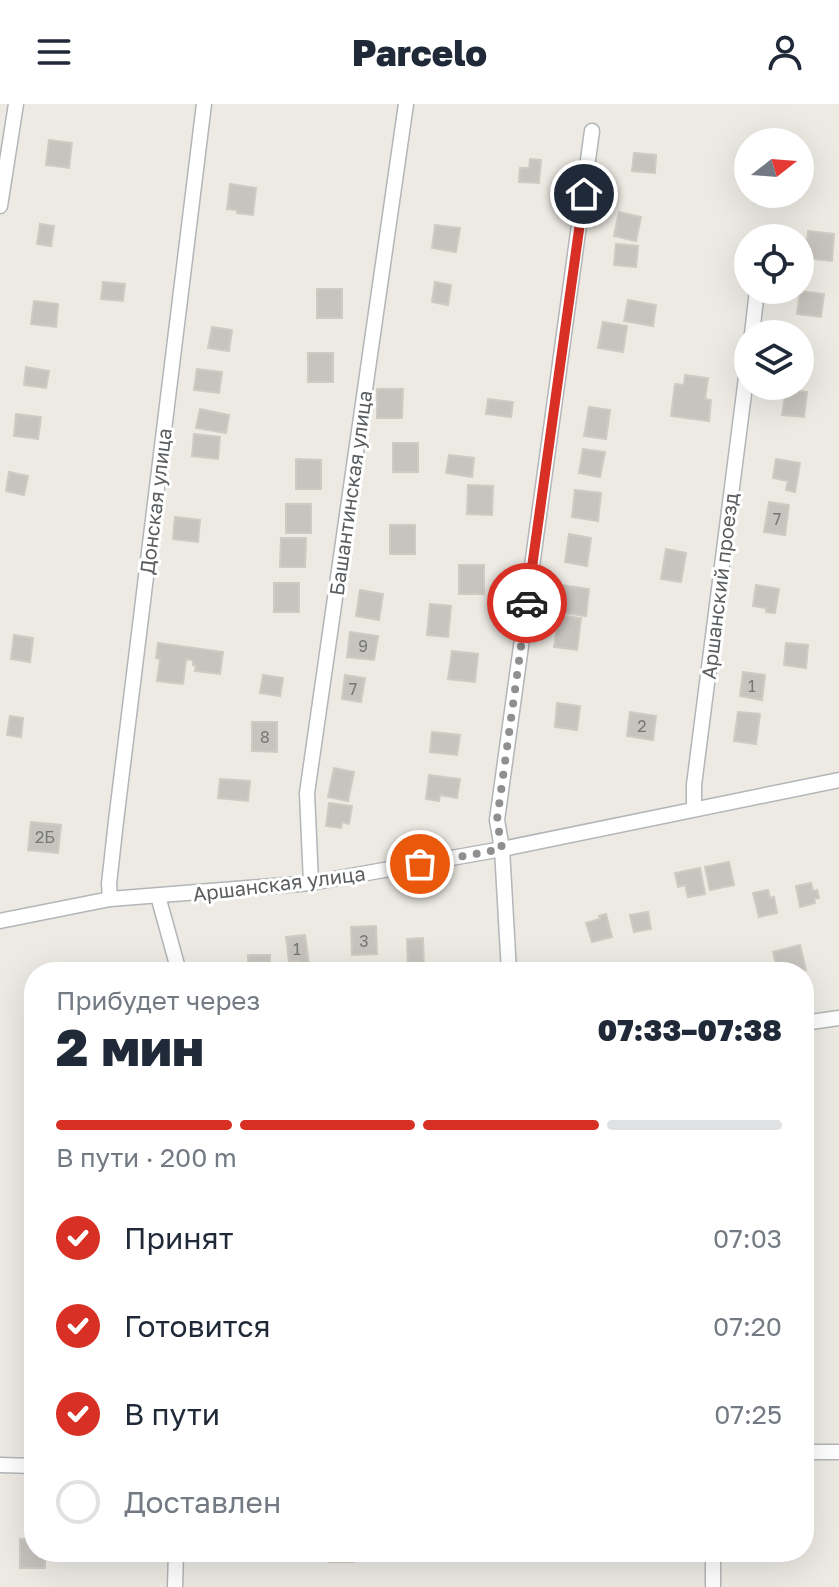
<!DOCTYPE html>
<html lang="ru">
<head>
<meta charset="utf-8">
<style>
  :root { --surface:#fff; --page:#f6f6f7; --text:#1f2937; --muted:#747a83; --line:#e0e1e3; --accent:#d93025 }
  body { margin:0; font-family:"Golos Text",sans-serif; background:var(--page); color:var(--text); height:100vh; display:flex; flex-direction:column; font-size:30px; white-space:nowrap }
  * { box-sizing:border-box; margin:0 }
  p { font-size:26px; color:var(--muted) }
  .icon { flex:none; width:44px; height:44px; fill:none; stroke:currentColor; stroke-width:2; stroke-linecap:round; stroke-linejoin:round }
  .map { position:relative; flex:1; overflow:hidden }
  .panel { position:absolute; left:24px; top:858px; width:790px; height:600px; display:flex; flex-direction:column; background:var(--surface); border-radius:32px; box-shadow:0 8px 32px #0002 }
  .panel>* { flex:none }
  .needle { width:52px; rotate:73deg }
  .controls { position:absolute; left:734px; top:24px; display:grid; gap:16px }
  .controls a { display:grid; place-items:center; width:80px; height:80px; border-radius:50%; background:var(--surface); box-shadow:0 8px 32px #0002; font-size:40px }
  .pin { position:absolute; display:grid; place-items:center; width:68px; height:68px; color:#fff; margin:-34px; border:4px solid #fff; border-radius:50%; box-shadow:0 2px 8px #0007 }
  .courier { position:absolute; display:grid; place-items:center; width:80px; height:80px; margin:-40px; border:6px solid #d93025; border-radius:50%; background:#fff; color:#222; box-shadow:0 2px 10px #0007 }
  .overview em { font-style:normal; font-weight:800 }
  .overview div { display:flex; flex-direction:column-reverse }
  .overview { display:flex; align-items:center; justify-content:space-between; height:136px; padding:0 32px }
  h1 { font-size:52px; font-weight:800; line-height:60px }
  .bar { display:grid; grid-template-columns:repeat(4,1fr); gap:12px 8px; align-content:center; height:96px; padding:0 32px }
  .bar i { height:10px; border-radius:6px; background:var(--line) }
  .bar .selected { background:var(--accent) }
  .bar p { grid-column:span 4 }
  ol { padding:0 32px; list-style:none }
  li { display:flex; align-items:center; gap:24px; height:88px }
  li p { margin-inline-start:auto }
  li .icon { padding:8px; border-radius:50%; background:var(--accent); color:#fff; stroke-width:4 }
  li:last-child { color:var(--muted) }
  li i { width:44px; height:44px; border:4px solid var(--line); border-radius:50% }
  header { display:flex; justify-content:space-between; align-items:center; height:104px; padding:0 32px; background:var(--surface); font-size:36px; font-weight:800 }
  .map>svg:first-child { display:block }
  .building { fill:#c7c4bf; stroke:#d0cbc2; stroke-width:2 }
  .lines { fill:none; stroke-linecap:round; stroke-linejoin:round }
  .minor-casing { stroke:#b3b5b8; stroke-width:17 }
  .minor { stroke:#fff; stroke-width:14 }
  .done { stroke:#8e8f8e; stroke-width:8; stroke-dasharray:0 14.4 }
  .route { stroke:#d93025; stroke-width:10 }
  .labels { text-anchor:middle; dominant-baseline:central; stroke-width:6; stroke-linejoin:round; paint-order:stroke }
  .number-label { font-size:16px; fill:#767878 }
  .street-label { font-size:20px; fill:#5b5e61; stroke:#fff }
</style>
</head>
<body>
<header><svg class="icon" aria-label="menu" viewBox="0 0 24 24"><path d="M4 6h16M4 12h16M4 18h16"/></svg>Parcelo<svg class="icon" aria-label="person" viewBox="0 0 24 24"><circle cx="12" cy="8" r="4"/><path d="M4 21q1-7 8-7t8 7"/></svg></header>
<div class="map">
<svg width="839" height="1483" viewBox="0 0 839 1483">
  <rect width="100%" height="100%" fill="#eceae3"/>
  <!-- building -->
  <g class="building">
    <polygon points="49,36 72,39 69,64 46,61"/>
    <polygon points="634,49 656,51 655,69 632,67"/>
    <polygon points="530,55 541,56 539,79 519,78 520,64 529,64"/>
    <polygon points="230,80 256,84 253,111 237,109 237,106 227,105"/>
    <polygon points="619,108 641,113 636,137 614,132"/>
    <polygon points="40,120 54,122 51,142 37,140"/>
    <polygon points="435,121 460,124 456,148 432,144"/>
    <polygon points="808,127 834,130 832,157 805,154"/>
    <polygon points="616,140 638,142 636,163 614,161"/>
    <polygon points="103,178 125,180 123,197 101,195"/>
    <polygon points="435,178 451,181 448,201 432,198"/>
    <rect x="317" y="185" width="25" height="29"/>
    <polygon points="800,187 824,190 821,213 797,210"/>
    <polygon points="628,196 656,201 653,222 624,217"/>
    <polygon points="34,197 58,200 56,223 31,220"/>
    <polygon points="603,218 627,222 623,248 598,244"/>
    <polygon points="212,223 232,226 229,247 208,244"/>
    <rect x="308" y="249" width="25" height="29"/>
    <polygon points="26,263 49,267 46,284 24,281"/>
    <polygon points="197,265 222,268 219,289 194,286"/>
    <polygon points="685,271 708,274 705,295 711,296 709,317 671,312 675,280 684,281"/>
    <polygon points="377,285 403,285 402,314 377,314"/>
    <polygon points="786,285 807,288 804,313 782,311"/>
    <polygon points="488,295 513,298 511,313 486,310"/>
    <polygon points="589,303 610,306 606,335 584,332"/>
    <polygon points="200,305 229,311 226,329 196,324"/>
    <polygon points="16,310 41,313 38,335 14,332"/>
    <polygon points="194,330 220,333 218,355 192,352"/>
    <rect x="393" y="339" width="25" height="29"/>
    <polygon points="583,345 605,348 600,373 579,369"/>
    <polygon points="449,351 474,354 472,373 446,369"/>
    <polygon points="296,355 321,356 321,385 296,385"/>
    <polygon points="776,355 800,359 795,388 786,386 788,377 773,374"/>
    <polygon points="9,368 28,372 24,391 6,387"/>
    <polygon points="468,381 493,382 492,411 467,410"/>
    <polygon points="575,386 601,389 598,417 572,413"/>
    <polygon points="769,398 789,401 785,431 764,428"/>
    <rect x="286" y="400" width="25" height="29"/>
    <polygon points="175,413 200,416 198,438 173,435"/>
    <rect x="390" y="421" width="25" height="29"/>
    <polygon points="569,430 591,434 587,462 565,458"/>
    <polygon points="281,434 306,434 305,463 280,463"/>
    <polygon points="666,445 686,449 681,478 661,475"/>
    <rect x="459" y="461" width="25" height="29"/>
    <rect x="274" y="479" width="25" height="29"/>
    <polygon points="561,481 589,485 586,512 557,508"/>
    <polygon points="756,481 779,485 775,509 766,508 766,504 753,502"/>
    <polygon points="360,486 383,490 379,516 356,512"/>
    <polygon points="430,500 451,502 448,533 427,531"/>
    <polygon points="559,511 581,514 577,546 554,543"/>
    <polygon points="350,528 378,532 374,556 347,553"/>
    <polygon points="14,531 33,534 30,558 11,555"/>
    <polygon points="158,539 223,548 220,570 195,567 196,562 193,561 193,556 186,555 183,580 157,577 160,555 156,554"/>
    <polygon points="786,539 808,541 806,564 784,561"/>
    <polygon points="452,547 478,550 475,578 448,575"/>
    <polygon points="743,568 765,571 762,596 740,592"/>
    <polygon points="263,571 283,574 280,592 260,589"/>
    <polygon points="345,571 365,574 361,598 342,595"/>
    <polygon points="557,599 580,602 577,626 555,623"/>
    <polygon points="630,608 656,612 653,636 627,632"/>
    <polygon points="738,608 760,610 756,640 734,637"/>
    <polygon points="10,612 23,614 21,633 7,631"/>
    <polygon points="252,618 277,618 277,648 252,647"/>
    <polygon points="432,628 460,631 457,651 430,648"/>
    <polygon points="334,664 354,668 348,697 328,693"/>
    <polygon points="429,671 460,675 457,694 440,691 439,697 426,695"/>
    <polygon points="220,675 250,677 248,697 218,694"/>
    <polygon points="329,699 352,702 349,720 342,718 341,724 326,722"/>
    <polygon points="31,718 61,721 58,749 28,746"/>
    <polygon points="729,758 734,781 710,786 705,763"/>
    <polygon points="700,764 705,790 688,793 685,781 678,783 675,769"/>
    <polygon points="811,779 813,787 817,786 819,794 814,795 815,799 800,803 796,782"/>
    <polygon points="768,786 770,794 774,793 777,809 759,813 753,789"/>
    <polygon points="648,808 651,825 634,828 630,811"/>
    <polygon points="606,810 612,833 592,838 586,819 600,815 599,812"/>
    <polygon points="376,822 377,850 352,851 351,823"/>
    <polygon points="305,831 309,860 299,861 299,857 289,858 286,833"/>
    <polygon points="423,834 424,868 408,868 407,835"/>
    <polygon points="800,841 806,866 797,868 778,868 773,848"/>
    <rect x="248" y="851" width="22" height="17"/>
    <rect x="32" y="997" width="2" height="32"/>
    <rect x="26" y="1401" width="8" height="29"/>
    <polygon points="20,1435 34,1435 34,1448 45,1448 45,1464 20,1464"/>
    <rect x="329" y="1448" width="25" height="10"/>
  </g>
  <g class="lines">
    <defs>
      <g id="minor">
        <polyline points="0,102 16,0"/>
        <polyline points="752,230 757,186"/>
        <polyline points="694,705 694,681 748,258"/>
        <polyline points="311,779 307,689 406,0"/>
        <polyline points="158,792 179,868"/>
        <polyline points="110,795 109,780 116,717 204,0"/>
        <polyline points="0,817 110,795 311,779 502,745 839,676"/>
        <polyline points="509,868 502,745 497,716 592,27"/>
        <polyline points="804,919 839,914"/>
        <polyline points="804,1348 839,1348"/>
        <polyline points="0,1361 34,1362"/>
        <polyline points="713,1448 713,1483"/>
        <polyline points="175,1483 176,1448"/>
      </g>
    </defs>
    <!-- minor casing -->
    <use href="#minor" class="minor-casing"/>
    <!-- minor -->
    <use href="#minor" class="minor"/>
  </g>
  <g class="lines">
    <!-- done -->
    <polyline class="done" points="420,760 502,745 497,716 527,499"/>
    <!-- route -->
    <polyline class="route" points="527,499 584,90"/>
  </g>
  <g class="labels">
    <!-- number labels -->
    <g class="number-label">
      <text x="777" y="415">7</text>
      <text x="363" y="542">9</text>
      <text x="752" y="582">1</text>
      <text x="353" y="585">7</text>
      <text x="642" y="622">2</text>
      <text x="265" y="633">8</text>
      <text x="45" y="733">2Б</text>
      <text x="364" y="837">3</text>
      <text x="297" y="845">1</text>
    </g>
    <!-- street labels -->
    <g class="street-label">
      <text transform="translate(350 389) rotate(-82)">Башантинская улица</text>
      <text transform="translate(155 397) rotate(-83)">Донская улица</text>
      <text transform="translate(719 482) rotate(-83)">Аршанский проезд</text>
      <text transform="translate(279 779) rotate(-7)">Аршанская улица</text>
    </g>
  </g>
</svg>
<div class="controls">
<a><svg class="needle" viewBox="-14 -14 28 28"><path d="M0-13l5 13h-10z" fill="#e53935"/><path d="M0 13l5-13h-10z" fill="#747a83"/></svg></a>
<a><svg class="icon" aria-label="locate" viewBox="0 0 24 24"><circle cx="12" cy="12" r="6"/><path d="M12 2v4M12 18v4M2 12h4M18 12h4"/></svg></a>
<a><svg class="icon" aria-label="layers" viewBox="0 0 24 24"><path d="M12 4l9 5-9 5-9-5zM3 14l9 5 9-5"/></svg></a>
</div>
<div class="pin" style="left:420px;top:760px;background:#ea580c"><svg class="icon" aria-label="bag" viewBox="0 0 24 24"><path d="M5 8h14l-1 12H6zM9 8a3 3 0 0 1 6 0"/></svg></div>
<div class="pin" style="left:584px;top:90px;background:#1f2937"><svg class="icon" aria-label="home" viewBox="0 0 24 24"><path d="M3 11l9-7 9 7M6 9v11h12V9"/></svg></div>
<div class="courier" style="left:527px;top:499px"><svg class="icon" aria-label="car" viewBox="0 0 24 24"><path d="M5 17H2v-5l4-1 3-4h7l3 4 3 1v5h-3M9 17h6M6 11h13"/><circle cx="7" cy="17" r="2"/><circle cx="17" cy="17" r="2"/></svg></div>
<section class="panel">
<div class="overview"><div><h1>2 мин</h1><p>Прибудет через</p></div><em>07:33–07:38</em></div>
<div class="bar"><i class="selected"></i><i class="selected"></i><i class="selected"></i><i></i><p>В пути · 200 m</p></div>
<ol>
<li><svg class="icon" aria-label="check" viewBox="0 0 24 24"><path d="M5 12l5 5 9-10"/></svg>Принят<p>07:03</p></li>
<li><svg class="icon" aria-label="check" viewBox="0 0 24 24"><path d="M5 12l5 5 9-10"/></svg>Готовится<p>07:20</p></li>
<li><svg class="icon" aria-label="check" viewBox="0 0 24 24"><path d="M5 12l5 5 9-10"/></svg>В пути<p>07:25</p></li>
<li><i></i>Доставлен</li>
</ol>
</section>
</div>
</body>
</html>
